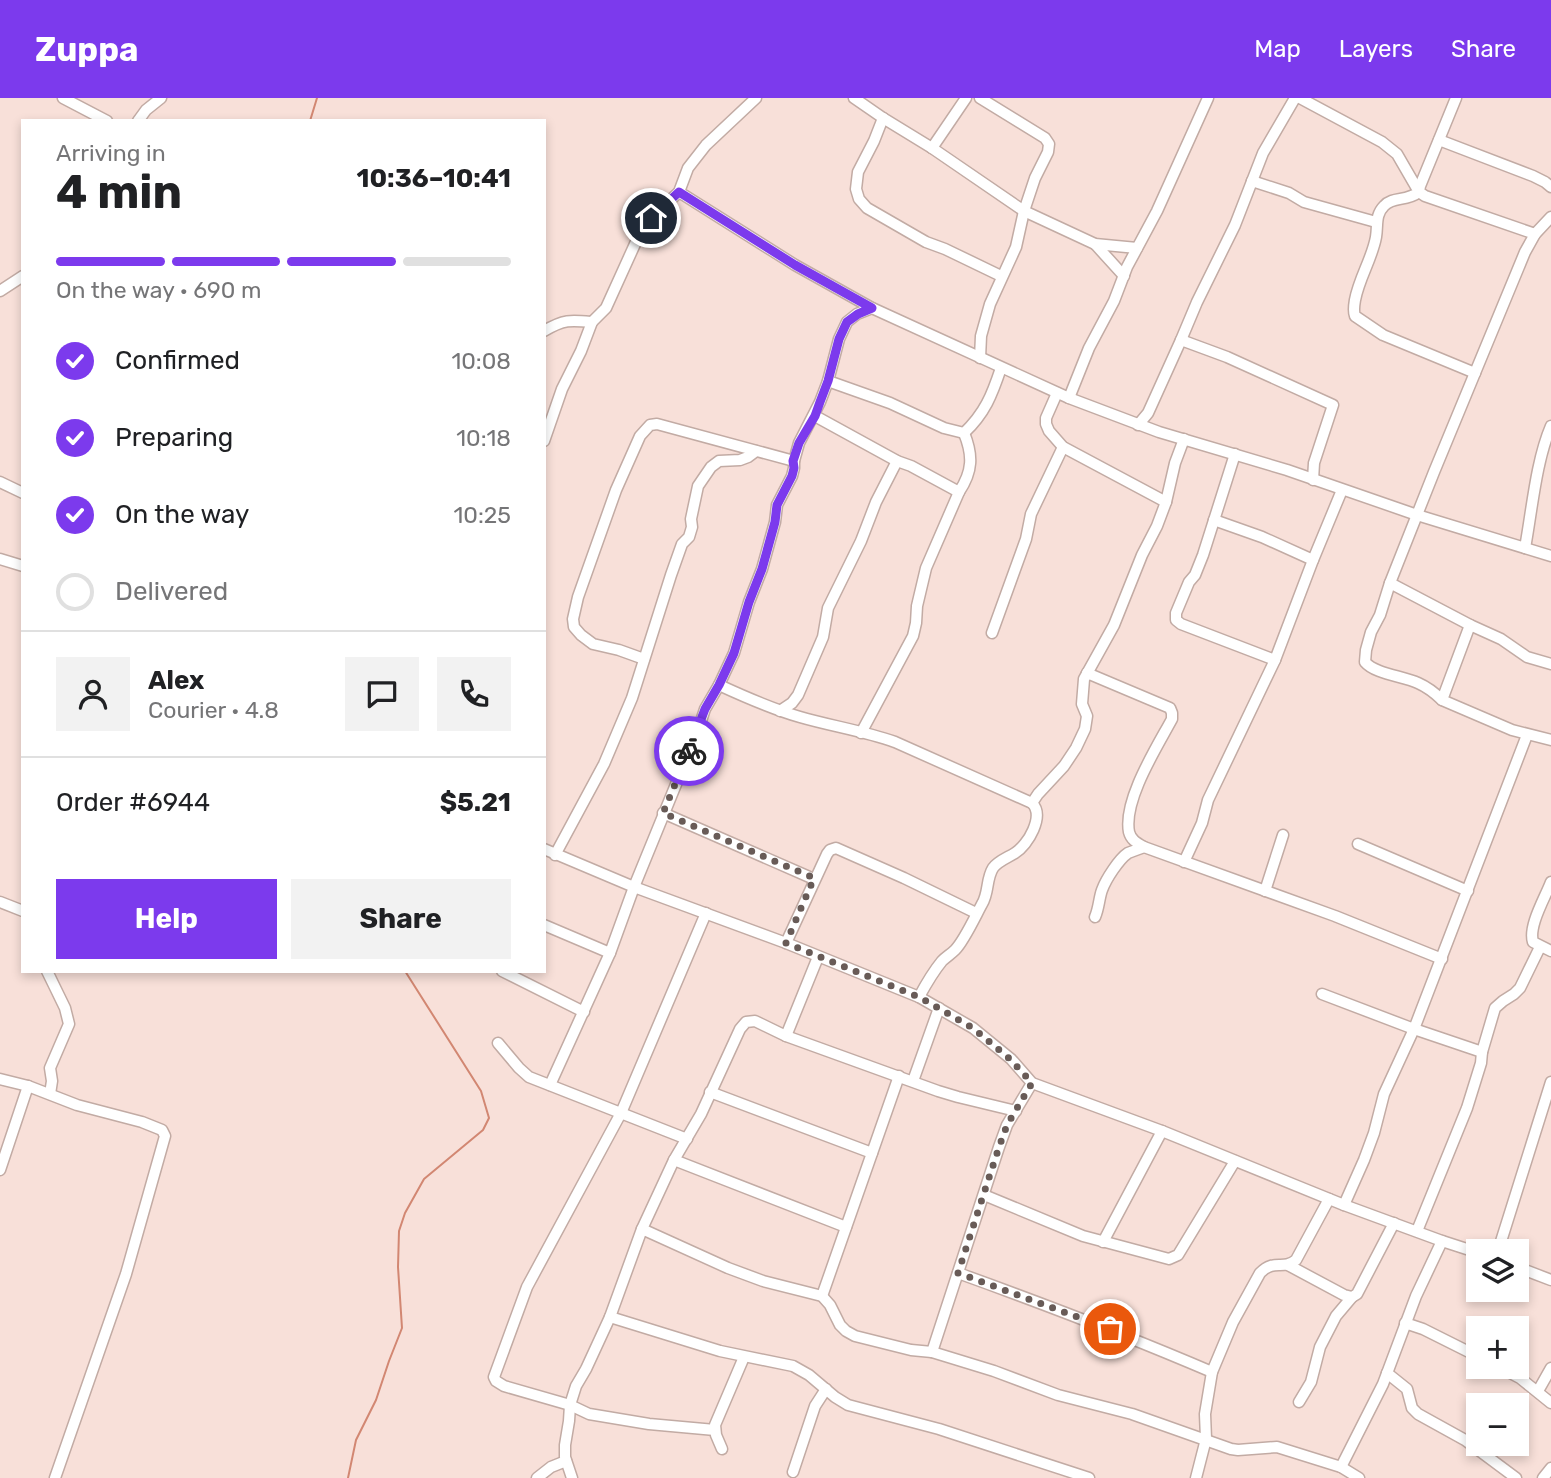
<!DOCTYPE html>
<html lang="en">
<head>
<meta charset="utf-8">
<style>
  :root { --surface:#fff; --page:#f2f2f2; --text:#202124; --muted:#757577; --line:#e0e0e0; --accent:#7c3aed }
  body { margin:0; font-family:Rubik,sans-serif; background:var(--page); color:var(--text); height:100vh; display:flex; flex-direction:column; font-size:26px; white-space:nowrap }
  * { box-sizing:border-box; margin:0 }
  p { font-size:23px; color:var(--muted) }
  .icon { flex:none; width:38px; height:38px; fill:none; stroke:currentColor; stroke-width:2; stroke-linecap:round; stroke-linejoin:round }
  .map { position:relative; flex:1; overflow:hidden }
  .panel { position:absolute; left:21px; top:21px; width:525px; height:854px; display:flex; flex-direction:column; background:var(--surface); border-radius:0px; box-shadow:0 4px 10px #0003 }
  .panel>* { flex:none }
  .fabs { position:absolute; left:1466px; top:1141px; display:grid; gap:14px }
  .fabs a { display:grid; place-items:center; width:63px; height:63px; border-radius:0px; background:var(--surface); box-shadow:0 4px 10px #0003; font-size:35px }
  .pin { position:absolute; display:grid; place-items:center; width:60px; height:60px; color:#fff; margin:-30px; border:4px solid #fff; border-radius:50%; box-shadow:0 2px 7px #0007 }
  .courier { position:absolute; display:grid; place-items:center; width:70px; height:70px; margin:-35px; border:5px solid #7c3aed; border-radius:50%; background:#fff; color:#222; box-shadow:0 2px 9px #0007 }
  .head em { font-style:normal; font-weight:700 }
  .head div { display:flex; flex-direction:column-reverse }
  .head { display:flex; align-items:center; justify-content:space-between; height:119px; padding:0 35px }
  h1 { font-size:46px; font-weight:700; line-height:52px }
  .bar { display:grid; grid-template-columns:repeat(4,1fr); gap:10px 7px; align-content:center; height:84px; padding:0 35px }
  .bar i { height:9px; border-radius:5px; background:var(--line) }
  .bar .active { background:var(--accent) }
  .bar p { grid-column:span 4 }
  .line { display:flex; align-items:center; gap:18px; padding:0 35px; border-top:2px solid var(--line) }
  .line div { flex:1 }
  .round { display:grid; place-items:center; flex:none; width:74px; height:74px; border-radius:0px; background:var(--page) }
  ol { padding:0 35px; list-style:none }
  li { display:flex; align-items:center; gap:21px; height:77px }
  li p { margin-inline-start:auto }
  li .icon { padding:7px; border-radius:50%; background:var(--accent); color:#fff; stroke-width:4 }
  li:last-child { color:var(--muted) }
  li i { width:38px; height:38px; border:4px solid var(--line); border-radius:50% }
  .primary-button { display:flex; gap:14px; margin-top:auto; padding:14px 35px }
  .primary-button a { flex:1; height:80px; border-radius:0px; background:var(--accent); color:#fff; font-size:28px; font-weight:700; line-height:80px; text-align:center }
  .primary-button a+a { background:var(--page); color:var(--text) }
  header { display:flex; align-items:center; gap:42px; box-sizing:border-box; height:98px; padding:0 35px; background:var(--accent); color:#fff }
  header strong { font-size:33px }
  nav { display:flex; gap:38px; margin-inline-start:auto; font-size:24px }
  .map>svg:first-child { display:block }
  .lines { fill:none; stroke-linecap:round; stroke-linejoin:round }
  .stream { stroke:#d28772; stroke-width:2 }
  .minor-casing { stroke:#c2aba4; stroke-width:13 }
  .minor { stroke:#fff; stroke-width:10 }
  .done { stroke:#685b57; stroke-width:7; stroke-dasharray:0 12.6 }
  .route { stroke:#7c3aed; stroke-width:9 }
</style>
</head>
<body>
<header>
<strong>Zuppa</strong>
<nav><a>Map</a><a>Layers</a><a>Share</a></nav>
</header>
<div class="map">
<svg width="1551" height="1380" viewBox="0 0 1551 1380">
  <rect width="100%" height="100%" fill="#f8e0d9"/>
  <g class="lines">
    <!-- stream -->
    <g class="stream">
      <polyline points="310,23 317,0"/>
      <polyline points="348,1380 356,1342 376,1302 389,1263 402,1230 398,1169 399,1133 405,1115 424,1081 483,1032 489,1020 481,993 405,873"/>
    </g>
    <defs>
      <g id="minor">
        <polyline points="63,0 107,23"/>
        <polyline points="854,0 883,20 932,50 1024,113 1095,146 1137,150"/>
        <path d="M1300,0L1382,44L1397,56L1419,94C1406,104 1393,98 1384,108C1375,117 1378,127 1376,139C1372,161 1359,180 1355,202C1354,208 1353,213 1355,218L1383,237L1475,275"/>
        <polyline points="1456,0 1420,88 1419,94 1425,98 1535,136"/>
        <polyline points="883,20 874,43 858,74 856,91 859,101 867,110 926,144 945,151 1001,178"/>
        <polyline points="138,23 146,12 161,0"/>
        <polyline points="1439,42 1533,78 1545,84 1551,89"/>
        <polyline points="932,50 966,0"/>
        <polyline points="1252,83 1289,95 1304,104 1376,124"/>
        <polyline points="679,94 795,167 872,210 1069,300 1159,334 1287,372 1417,417 1551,458"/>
        <polyline points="1551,119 1535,136 1525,154 1434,374 1390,485 1470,527 1442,602 1512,632 1551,642"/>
        <polyline points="1095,146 1124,178"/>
        <polyline points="0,193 23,178"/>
        <path d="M544,233C564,221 571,222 592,224"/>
        <polyline points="1181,242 1227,259 1333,307 1314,365 1313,382"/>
        <polyline points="980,260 981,238 990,206 1016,149 1024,113 1035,80 1048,54 1049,46 1045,40 980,0"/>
        <path d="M828,283L890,305L944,330L964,335C985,315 992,297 1001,270"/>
        <polyline points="1057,295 1046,320 1046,326 1049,333 1063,349 1166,404"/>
        <polyline points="1069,300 1089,250 1114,203 1127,169 1157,113 1208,0"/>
        <polyline points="815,318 897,363 911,368 959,394"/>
        <polyline points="1138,327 1148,315 1181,242 1197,204 1235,127 1263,55 1295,0"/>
        <polyline points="544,343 562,291 581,253 592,224 606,210 640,135 651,120 679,94 688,70 706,47 756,0"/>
        <polyline points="1235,356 1203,457 1195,477 1189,484 1176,515 1176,522 1181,526 1275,562"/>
        <polyline points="0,384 23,395"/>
        <polyline points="1214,422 1262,439 1313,462"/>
        <path d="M1525,450C1532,412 1536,363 1551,328"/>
        <polyline points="0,461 23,468"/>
        <path d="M1390,485L1380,517L1371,534L1366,552L1365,564C1375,576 1403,578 1418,585C1427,589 1435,595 1442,602"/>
        <polyline points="1470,527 1501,541 1527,559 1551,566"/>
        <polyline points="992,535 1026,441 1031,416 1063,349"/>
        <polyline points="644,561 619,552 593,546 581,537 574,529 573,521 578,499 616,392 640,338 650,327 657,326 794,363"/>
        <path d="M1087,575L1170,610L1172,615V621C1157,649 1123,702 1129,734C1131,742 1137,745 1144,749L1335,818L1442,861"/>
        <path d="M719,587C745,599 772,611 800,619C831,628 864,633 895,644L1032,705C1045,718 1028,747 1015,755C1007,760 998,763 993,770C986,781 989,795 982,806C975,819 964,843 955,852C951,856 946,859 942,863C933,874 926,886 919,899"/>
        <polyline points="780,613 792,605 798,597 823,539 828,510 861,443 876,404 897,363"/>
        <path d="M861,635L913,538L916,525L917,508L926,470L959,394C973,373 973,357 964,335"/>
        <polyline points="1032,705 1038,696 1064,668 1076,650 1085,631 1087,618 1082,606 1084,581 1114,527 1142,457 1157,428 1166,404 1175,365 1184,341"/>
        <polyline points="663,715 814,781"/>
        <polyline points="1358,746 1468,793"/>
        <polyline points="544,751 634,789 786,845 919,899 973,930 1011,961 1032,985 1162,1033 1344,1107 1442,1143 1479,1155"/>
        <polyline points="555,757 604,666 632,600 671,477 682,446 689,439 692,429 691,421 698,388 711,369 719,363 740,362 748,359 756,353"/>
        <polyline points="1184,764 1202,725 1208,702 1275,562 1313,462 1342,392"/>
        <path d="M1551,784C1545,800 1528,828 1533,844L1551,853"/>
        <polyline points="1265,793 1283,737"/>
        <polyline points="0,804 23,813"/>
        <polyline points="706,815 621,1015 527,1189 494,1279 496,1283 504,1288 570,1307 589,1316 649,1326 715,1332"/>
        <path d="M1095,819C1099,810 1099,800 1102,792C1106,781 1119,761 1128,755C1133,753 1139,751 1144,749"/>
        <polyline points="544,827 610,855"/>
        <polyline points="786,845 827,756 830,752 836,750 904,780 976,815"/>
        <polyline points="47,873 65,910 69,926 50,970 52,983 50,996"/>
        <polyline points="502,873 584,914"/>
        <polyline points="1322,896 1414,931 1482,954 1481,965 1467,1010 1417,1133"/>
        <polyline points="786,938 818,859"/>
        <polyline points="498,945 519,970 529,979 687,1041"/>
        <polyline points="1482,954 1495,910 1503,903 1514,896 1520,890 1540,849"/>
        <polyline points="0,981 28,988 77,1007 142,1024 162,1032 165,1038 126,1176 55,1380"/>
        <polyline points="913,983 939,910"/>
        <polyline points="550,987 610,855 634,789 697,635 705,611 719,587 734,555 749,504 762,471 775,424 777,407 792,378 794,370 794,363 799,345 820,304 828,283 839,241 847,224 857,216 872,210"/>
        <polyline points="710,994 872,1055"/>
        <polyline points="674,1062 846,1129"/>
        <polyline points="0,1072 28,988"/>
        <polyline points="984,1097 1083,1138 1169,1161 1178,1157 1235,1063"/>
        <polyline points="1344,1107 1364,1062 1374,1035 1384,996 1414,931 1527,637"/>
        <polyline points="642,1131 728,1170 763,1183 822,1198 830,1207 840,1227 846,1233 855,1238 911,1252 932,1254 994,1273 1058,1297 1132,1316 1231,1351 1238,1352 1277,1349 1341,1369 1359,1380"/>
        <polyline points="1103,1144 1162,1033"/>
        <polyline points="1498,1153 1551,984"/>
        <polyline points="1288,1167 1344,1197 1352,1199 1357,1196 1394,1125"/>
        <polyline points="1517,1169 1551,1182"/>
        <path d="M958,1175C1044,1206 1128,1238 1212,1274"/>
        <polyline points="822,1198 899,978"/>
        <polyline points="610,1219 720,1253 793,1268 809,1277 835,1299 848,1307 939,1331 1089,1380"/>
        <polyline points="1405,1225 1423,1231 1479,1259"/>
        <polyline points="932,1254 999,1049 1007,1027 1032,985"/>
        <polyline points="1499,1269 1520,1280 1551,1305"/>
        <polyline points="1387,1275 1407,1291 1412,1310 1418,1316 1465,1342 1516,1380"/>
        <polyline points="1538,1293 1551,1270"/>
        <polyline points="1299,1304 1311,1284 1320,1249 1336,1218 1352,1199"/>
        <polyline points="722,1351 716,1337 715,1327 744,1259"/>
        <polyline points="1341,1369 1383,1286 1416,1198 1442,1143"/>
        <polyline points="793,1374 815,1308 826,1291"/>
        <polyline points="537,1380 551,1369 566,1363"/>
        <polyline points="572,1380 565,1359 565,1347 569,1323 570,1307 576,1288 586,1271 610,1219 642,1131 674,1062 701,1016 740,931 746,924 755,923 786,938 938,993 958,999 1016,1013"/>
        <path d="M1196,1380L1206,1341L1205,1316L1212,1274L1233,1224L1260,1175C1275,1160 1282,1173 1296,1162L1329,1101"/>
        <polyline points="1543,1380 1551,1370"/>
      </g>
    </defs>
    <!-- minor casing -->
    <use href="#minor" class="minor-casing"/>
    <!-- minor -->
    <use href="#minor" class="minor"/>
  </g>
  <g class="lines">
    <!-- done -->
    <polyline class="done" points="689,653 663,715 814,780 786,845 919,899 973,930 1010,961 1032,985 1007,1027 999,1049 958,1175 1110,1231"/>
    <!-- route -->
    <polyline class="route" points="651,120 679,94 795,167 872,210 858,216 847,224 839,241 828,283 820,304 815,318 799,345 793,363 794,370 792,378 777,407 775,424 762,471 749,504 734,555 719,587 705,611 689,653"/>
  </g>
</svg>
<div class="fabs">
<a><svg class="icon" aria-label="layers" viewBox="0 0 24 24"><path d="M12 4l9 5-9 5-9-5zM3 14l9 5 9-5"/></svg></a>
<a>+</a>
<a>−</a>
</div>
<div class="pin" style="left:1110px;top:1231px;background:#ea580c"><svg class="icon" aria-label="bag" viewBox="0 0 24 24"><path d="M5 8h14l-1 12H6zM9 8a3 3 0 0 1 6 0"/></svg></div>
<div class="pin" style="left:651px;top:120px;background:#1f2937"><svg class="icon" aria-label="home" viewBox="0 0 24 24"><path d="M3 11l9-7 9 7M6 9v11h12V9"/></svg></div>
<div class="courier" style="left:689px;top:653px"><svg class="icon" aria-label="bike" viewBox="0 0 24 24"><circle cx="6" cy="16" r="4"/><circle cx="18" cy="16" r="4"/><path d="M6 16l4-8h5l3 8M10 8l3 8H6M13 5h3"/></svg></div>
<section class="panel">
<div class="head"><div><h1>4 min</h1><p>Arriving in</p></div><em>10:36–10:41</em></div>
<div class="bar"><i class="active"></i><i class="active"></i><i class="active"></i><i></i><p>On the way · 690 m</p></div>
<ol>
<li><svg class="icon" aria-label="check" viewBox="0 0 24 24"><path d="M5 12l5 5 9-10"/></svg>Confirmed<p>10:08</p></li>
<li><svg class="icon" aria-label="check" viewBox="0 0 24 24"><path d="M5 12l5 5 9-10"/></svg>Preparing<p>10:18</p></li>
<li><svg class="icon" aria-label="check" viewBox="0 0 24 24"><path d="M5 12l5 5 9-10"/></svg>On the way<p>10:25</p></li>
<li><i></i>Delivered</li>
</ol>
<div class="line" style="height:126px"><a class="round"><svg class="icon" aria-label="person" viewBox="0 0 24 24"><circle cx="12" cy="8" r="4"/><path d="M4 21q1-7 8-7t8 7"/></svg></a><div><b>Alex</b><p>Courier · 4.8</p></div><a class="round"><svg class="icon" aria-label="chat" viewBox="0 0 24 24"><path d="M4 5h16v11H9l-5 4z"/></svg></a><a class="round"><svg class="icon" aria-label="phone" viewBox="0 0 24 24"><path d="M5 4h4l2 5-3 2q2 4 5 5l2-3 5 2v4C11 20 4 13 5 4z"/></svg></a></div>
<div class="line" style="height:91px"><div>Order #6944</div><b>$5.21</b></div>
<div class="primary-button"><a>Help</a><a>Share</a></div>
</section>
</div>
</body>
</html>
